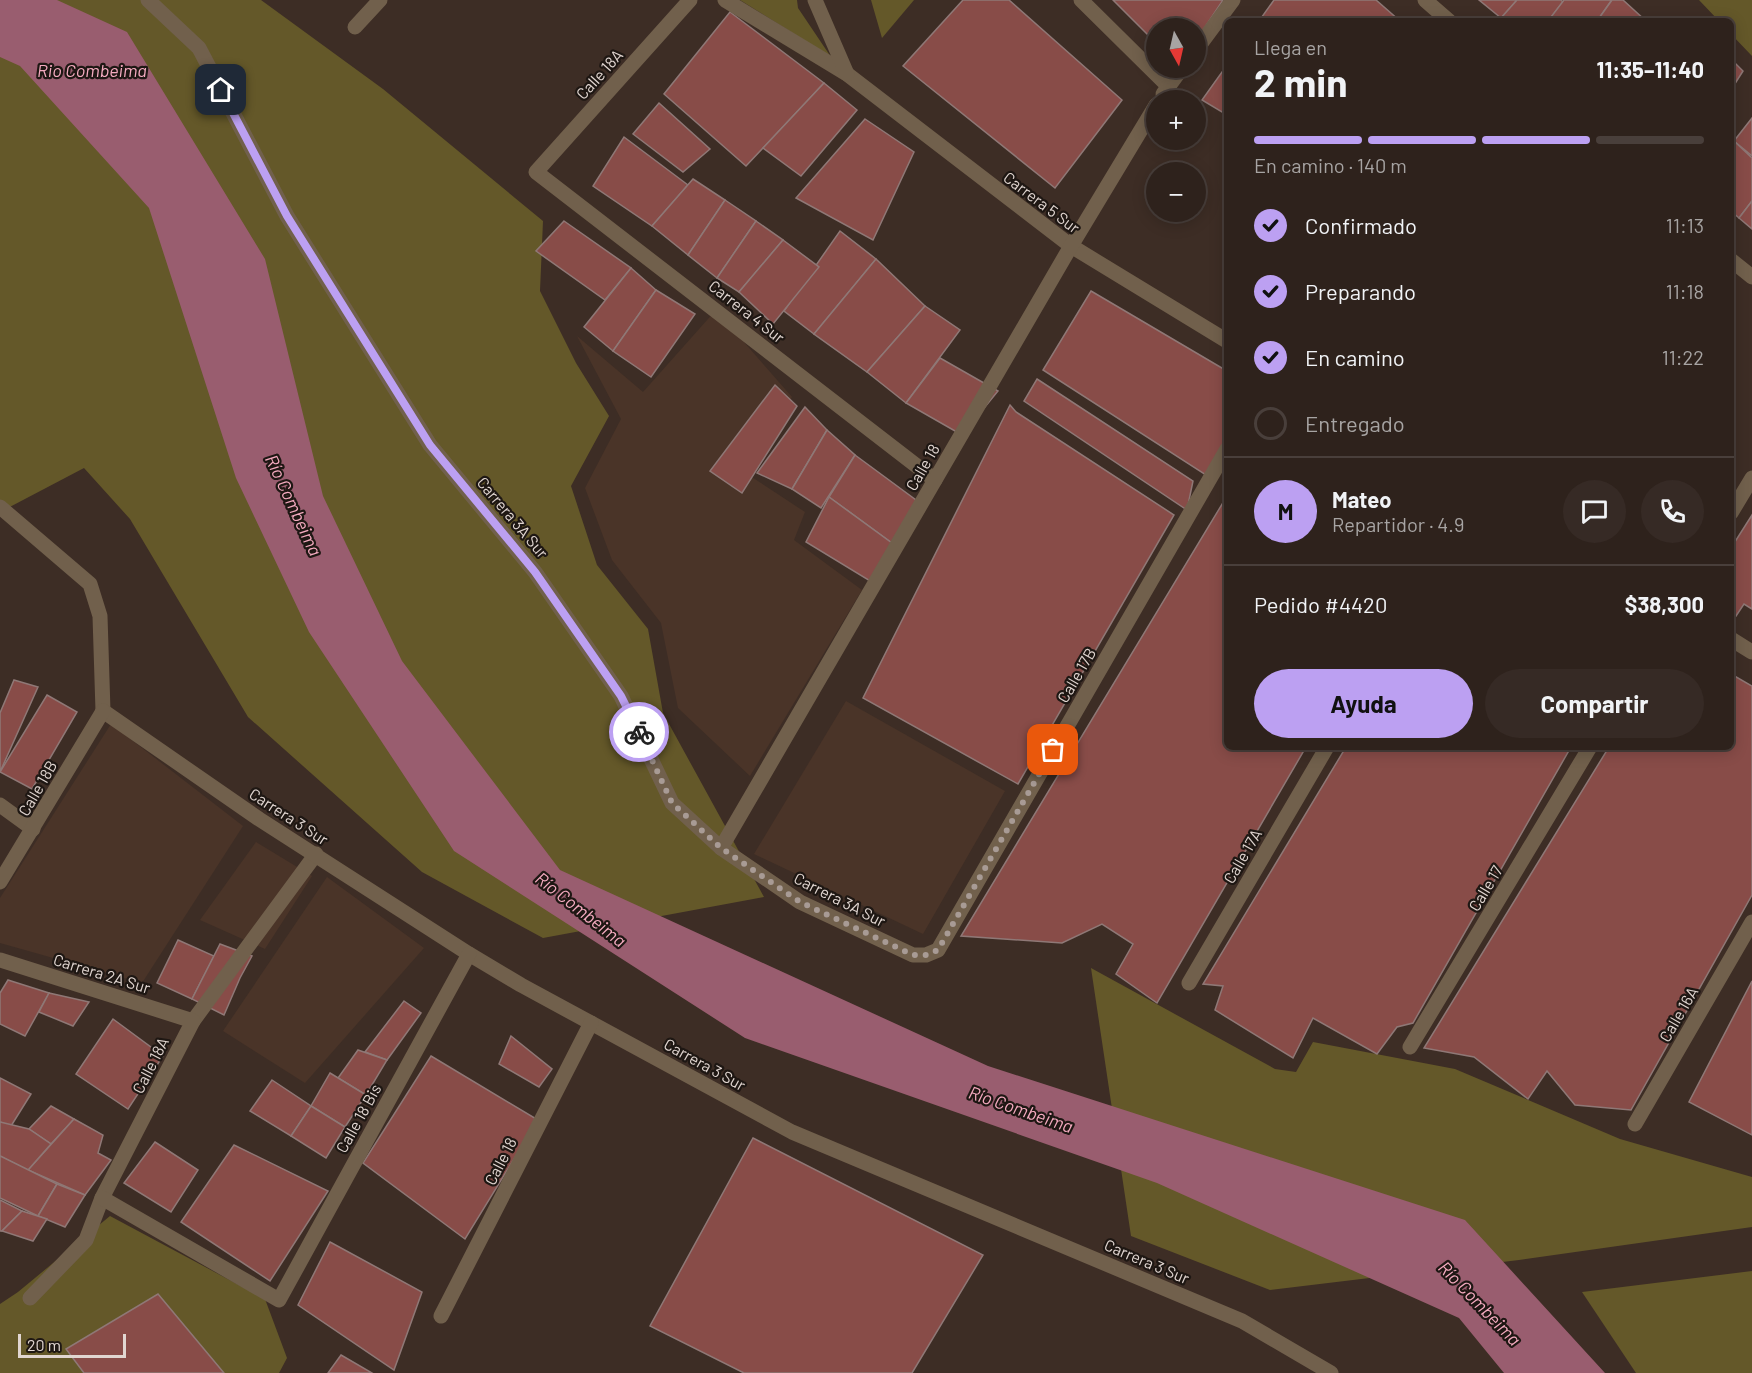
<!DOCTYPE html>
<html lang="es">
<head>
<meta charset="utf-8">
<style>
  :root { --surface:#2e221c; --page:#362a25; --text:#f1f3f6; --muted:#a7a4a3; --line:#493f3b; --accent:#bca0f2 }
  body { margin:0; font-family:Barlow,sans-serif; background:var(--page); color:var(--text); height:100vh; display:flex; flex-direction:column; font-size:22px; white-space:nowrap }
  * { box-sizing:border-box; margin:0 }
  p { font-size:20px; color:var(--muted) }
  .icon { flex:none; width:33px; height:33px; fill:none; stroke:currentColor; stroke-width:2; stroke-linecap:round; stroke-linejoin:round }
  .map { position:relative; flex:1; overflow:hidden }
  .drawer { position:absolute; left:1224px; top:18px; width:510px; height:732px; display:flex; flex-direction:column; background:var(--surface); border-radius:9px; box-shadow:0 3px 15px #0003,0 0 0 2px var(--line) }
  .drawer>* { flex:none }
  .needle { width:39px; rotate:172deg }
  .fabs { position:absolute; left:1146px; top:18px; display:grid; gap:12px }
  .fabs a { display:grid; place-items:center; width:60px; height:60px; border-radius:50%; background:var(--surface); box-shadow:0 3px 15px #0003,0 0 0 2px var(--line); font-size:30px }
  .scale { position:absolute; left:18px; bottom:15px; width:108px; box-sizing:border-box; padding-left:6px; border:3px solid #e1d6d1; border-top:0; font-size:16px; line-height:21px; white-space:nowrap; color:#e1d6d1; -webkit-text-stroke:4px #1e1713; paint-order:stroke }
  .pin { position:absolute; display:grid; place-items:center; width:51px; height:51px; color:#fff; margin:-26px; border-radius:12px; box-shadow:0 3px 9px #0006 }
  .courier { position:absolute; display:grid; place-items:center; width:60px; height:60px; margin:-30px; border:4px solid #bca0f2; border-radius:50%; background:#fff; color:#222; box-shadow:0 2px 8px #0007 }
  .overview em { font-style:normal; font-weight:700 }
  .overview div { display:flex; flex-direction:column-reverse }
  .overview { display:flex; align-items:center; justify-content:space-between; height:102px; padding:0 30px }
  h1 { font-size:39px; font-weight:700; line-height:45px }
  .bar { display:grid; grid-template-columns:repeat(4,1fr); gap:9px 6px; align-content:center; height:72px; padding:0 30px }
  .bar i { height:8px; border-radius:4px; background:var(--line) }
  .bar .active { background:var(--accent) }
  .bar p { grid-column:span 4 }
  .line { display:flex; align-items:center; gap:15px; padding:0 30px; border-top:2px solid var(--line) }
  .line div { flex:1 }
  .round { display:grid; place-items:center; flex:none; width:63px; height:63px; border-radius:32px; background:var(--page) }
  ol { padding:0 30px; list-style:none }
  li { display:flex; align-items:center; gap:18px; height:66px }
  li p { margin-inline-start:auto }
  li .icon { padding:6px; border-radius:50%; background:var(--accent); color:#111; stroke-width:4 }
  li:last-child { color:var(--muted) }
  li i { width:33px; height:33px; border:3px solid var(--line); border-radius:50% }
  .button { display:flex; gap:12px; margin-top:auto; padding:12px 30px }
  .button a { flex:1; height:69px; border-radius:36px; background:var(--accent); color:#111; font-size:24px; font-weight:700; line-height:69px; text-align:center }
  .button a+a { background:var(--page); color:var(--text) }
  .map>svg:first-child { display:block }
  .built { fill:#4a3428 }
  .green { fill:#645829 }
  .water { fill:#995d6f }
  .building { fill:#884c48; stroke:#8f7876; stroke-width:1.5 }
  .lines { fill:none; stroke-linecap:round; stroke-linejoin:round }
  .pedestrian { stroke:#71604c; stroke-width:15 }
  .minor { stroke:#71604c; stroke-width:15 }
  .done { stroke:#a89b95; stroke-width:6; stroke-dasharray:0 10.8 }
  .route { stroke:#bca0f2; stroke-width:8 }
  .labels { text-anchor:middle; dominant-baseline:central; stroke-width:4.5; stroke-linejoin:round; paint-order:stroke }
  .street-label { font-size:16px; fill:#e1d6d1; stroke:#1e1713 }
  .water-label { font-size:18px; font-style:italic; fill:#f5abc0; stroke:#1e1713 }
</style>
</head>
<body>
<div class="map">
<svg width="1752" height="1373" viewBox="0 0 1752 1373">
  <rect width="100%" height="100%" fill="#3d2d25"/>
  <!-- built -->
  <g class="built">
    <polygon points="716,310 792,397 744,472 805,512 794,540 862,590 750,776 678,708 661,623 612,560 585,488 621,419 577,336 643,392"/>
    <polygon points="846,701 1005,791 923,934 754,854"/>
    <polygon points="111,724 243,826 142,983 0,943 0,898"/>
    <polygon points="256,842 312,876 265,949 200,920"/>
    <polygon points="327,877 424,948 305,1083 223,1031"/>
  </g>
  <!-- green -->
  <g class="green">
    <polygon points="0,0 261,0 383,89 543,221 540,291 576,363 609,416 571,486 597,565 648,629 663,713 764,897 543,938 422,872 248,717 130,519 84,468 4,510 0,505"/>
    <polygon points="740,0 797,0 798,8 831,57"/>
    <polygon points="871,0 914,0 882,38"/>
    <polygon points="1699,0 1752,0 1752,56 1731,34 1731,21 1719,21"/>
    <polygon points="1091,968 1275,1069 1296,1072 1313,1042 1455,1069 1620,1139 1752,1177 1752,1227 1519,1260 1270,1290 1131,1236"/>
    <polygon points="110,1216 265,1299 287,1358 279,1373 0,1373 0,1304 18,1292"/>
    <polygon points="1752,1271 1752,1373 1636,1373 1582,1292"/>
  </g>
  <!-- water -->
  <polygon class="water" points="0,0 57,0 127,32 265,259 323,496 402,661 560,870 988,1066 1465,1220 1605,1373 1504,1373 1459,1318 1157,1183 745,1038 454,851 309,632 236,478 149,208 20,66 0,57"/>
  <!-- building -->
  <g class="building">
    <polygon points="963,0 1009,0 1122,100 1055,188 903,66"/>
    <polygon points="1113,0 1223,0 1196,41 1196,28 1156,28 1156,43"/>
    <polygon points="1274,0 1376,0 1400,21 1259,21"/>
    <polygon points="1479,0 1517,0 1501,18"/>
    <polygon points="1517,0 1561,0 1563,2 1548,21 1505,21 1501,18"/>
    <polygon points="1564,0 1610,0 1611,1 1597,21 1548,21"/>
    <polygon points="1612,0 1623,0 1646,21 1597,21"/>
    <polygon points="730,12 824,83 746,166 664,94"/>
    <polygon points="1731,59 1743,71 1731,90"/>
    <polygon points="1227,65 1227,115 1202,100"/>
    <polygon points="824,83 857,110 801,176 763,148"/>
    <polygon points="659,103 710,149 683,172 633,134"/>
    <polygon points="1752,118 1752,156 1734,141"/>
    <polygon points="865,119 914,152 873,240 796,198"/>
    <polygon points="624,137 688,185 652,226 593,186"/>
    <polygon points="1734,141 1752,158 1752,201 1739,218 1731,211 1731,145"/>
    <polygon points="693,179 725,200 688,255 652,226"/>
    <polygon points="725,200 756,221 717,278 688,255"/>
    <polygon points="1752,201 1752,229 1739,218"/>
    <polygon points="564,221 631,268 605,300 536,251"/>
    <polygon points="756,221 783,240 739,292 717,278"/>
    <polygon points="840,231 876,259 814,334 784,311"/>
    <polygon points="783,240 819,267 773,324 739,292"/>
    <polygon points="876,259 925,306 867,372 814,334"/>
    <polygon points="631,268 656,290 613,351 584,327"/>
    <polygon points="656,290 695,314 651,377 613,351"/>
    <polygon points="1091,291 1227,371 1227,436 1209,477 1043,370"/>
    <polygon points="925,306 960,330 906,403 867,372"/>
    <polygon points="940,358 998,391 962,435 906,403"/>
    <polygon points="1037,379 1193,481 1187,510 1024,401"/>
    <polygon points="775,385 797,406 742,493 710,471"/>
    <polygon points="1010,405 1016,412 1174,515 1018,784 863,698"/>
    <polygon points="805,407 827,430 792,489 757,473"/>
    <polygon points="827,430 855,455 821,508 792,489"/>
    <polygon points="855,455 916,500 896,546 829,497"/>
    <polygon points="1227,496 1227,747 1306,747 1157,1003 1116,974 1133,944 1102,924 1062,943 961,936"/>
    <polygon points="829,497 896,546 875,584 806,542"/>
    <polygon points="1752,515 1752,609 1744,604 1736,616 1731,614 1731,548"/>
    <polygon points="1731,674 1752,686 1752,895 1631,1110 1575,1105 1547,1071 1528,1099 1474,1057 1424,1048 1609,747 1731,747"/>
    <polygon points="14,680 38,687 0,772 0,713"/>
    <polygon points="47,695 77,712 32,789 0,772"/>
    <polygon points="1346,747 1571,747 1413,1023 1397,1027 1377,1054 1313,1018 1293,1058 1215,1010 1223,986 1203,984"/>
    <polygon points="178,940 214,956 192,999 157,983"/>
    <polygon points="220,944 252,956 240,978 224,1015 192,999"/>
    <polygon points="8,980 49,993 25,1036 0,1024 0,993"/>
    <polygon points="1752,981 1752,1135 1689,1102"/>
    <polygon points="49,993 89,1002 73,1026 39,1012"/>
    <polygon points="404,1001 421,1013 387,1060 365,1052"/>
    <polygon points="113,1019 163,1056 128,1109 76,1074"/>
    <polygon points="511,1036 552,1069 539,1087 499,1064"/>
    <polygon points="358,1050 387,1060 366,1095 338,1078"/>
    <polygon points="431,1056 538,1120 465,1239 363,1163"/>
    <polygon points="330,1073 366,1095 345,1127 311,1106"/>
    <polygon points="0,1078 31,1094 11,1126 0,1122"/>
    <polygon points="272,1080 311,1106 291,1136 250,1111"/>
    <polygon points="51,1106 74,1119 51,1144 29,1129"/>
    <polygon points="311,1106 345,1127 326,1158 291,1136"/>
    <polygon points="74,1119 103,1135 98,1153 111,1160 85,1195 28,1170"/>
    <polygon points="0,1122 29,1129 51,1144 28,1170 0,1156"/>
    <polygon points="753,1138 983,1255 912,1373 744,1373 650,1326"/>
    <polygon points="155,1142 198,1170 171,1212 124,1183"/>
    <polygon points="234,1145 328,1191 270,1281 181,1222"/>
    <polygon points="0,1156 57,1184 38,1216 0,1198"/>
    <polygon points="57,1184 85,1195 65,1227 38,1216"/>
    <polygon points="0,1200 22,1211 2,1231 0,1231"/>
    <polygon points="22,1211 47,1219 33,1241 2,1231"/>
    <polygon points="330,1242 422,1292 394,1370 298,1305"/>
    <polygon points="158,1294 224,1373 84,1373 66,1349"/>
    <polygon points="341,1355 372,1373 328,1373"/>
  </g>
  <g class="lines">
    <!-- pedestrian -->
    <polyline class="pedestrian" points="193,1021 316,854"/>
    <!-- minor -->
    <g class="minor">
      <polyline points="148,0 199,48 287,216 430,445 535,572 621,696 672,803 721,848 800,902 913,955 926,955 938,950 1227,449"/>
      <polyline points="690,0 536,172 935,480"/>
      <polyline points="725,0 847,74 1071,246 1227,341"/>
      <polyline points="815,0 847,74"/>
      <polyline points="1081,0 1168,86"/>
      <polyline points="1425,0 1449,21"/>
      <polyline points="355,27 380,0"/>
      <polyline points="1196,50 1233,0"/>
      <polyline points="1163,94 1182,68"/>
      <polyline points="1731,260 1752,277"/>
      <polyline points="0,507 90,584 100,616 103,711"/>
      <polyline points="1731,513 1752,478"/>
      <polyline points="1731,639 1752,652"/>
      <polyline points="103,711 259,819 469,954 521,985 792,1132 1242,1321 1331,1373"/>
      <polyline points="0,805 33,829"/>
      <polyline points="721,848 1071,246 1156,105"/>
      <polyline points="0,882 103,711"/>
      <polyline points="0,960 193,1021 102,1198 86,1240 30,1298"/>
      <polyline points="1189,983 1327,747"/>
      <polyline points="1410,1047 1590,747"/>
      <polyline points="1635,1124 1752,922"/>
      <polyline points="102,1198 279,1300 469,954"/>
      <polyline points="441,1316 591,1023"/>
    </g>
  </g>
  <g class="lines">
    <!-- done -->
    <polyline class="done" points="639,732 672,803 721,848 800,902 913,955 926,955 938,950 1053,750"/>
    <!-- route -->
    <polyline class="route" points="221,90 287,216 430,445 535,572 621,696 639,732"/>
  </g>
  <g class="labels">
    <!-- street labels -->
    <g class="street-label">
      <text transform="translate(599 74) rotate(-48)">Calle 18A</text>
      <text transform="translate(1042 202) rotate(37)">Carrera 5 Sur</text>
      <text transform="translate(747 311) rotate(38)">Carrera 4 Sur</text>
      <text transform="translate(922 467) rotate(-60)">Calle 18</text>
      <text transform="translate(513 517) rotate(50)">Carrera 3A Sur</text>
      <text transform="translate(1076 675) rotate(-60)">Calle 17B</text>
      <text transform="translate(37 788) rotate(-60)">Calle 18B</text>
      <text transform="translate(289 816) rotate(33)">Carrera 3 Sur</text>
      <text transform="translate(1242 856) rotate(-60)">Calle 17A</text>
      <text transform="translate(1485 888) rotate(-59)">Calle 17</text>
      <text transform="translate(840 899) rotate(27)">Carrera 3A Sur</text>
      <text transform="translate(102 973) rotate(17)">Carrera 2A Sur</text>
      <text transform="translate(1678 1014) rotate(-60)">Calle 16A</text>
      <text transform="translate(705 1064) rotate(29)">Carrera 3 Sur</text>
      <text transform="translate(150 1065) rotate(-63)">Calle 18A</text>
      <text transform="translate(358 1118) rotate(-61)">Calle 18 Bis</text>
      <text transform="translate(500 1161) rotate(-63)">Calle 18</text>
      <text transform="translate(1147 1261) rotate(23)">Carrera 3 Sur</text>
    </g>
    <!-- water labels -->
    <g class="water-label">
      <text x="92" y="70">Rio Combeima</text>
      <text transform="translate(294 505) rotate(65)">Río Combeima</text>
      <text transform="translate(581 909) rotate(38)">Río Combeima</text>
      <text transform="translate(1021 1109) rotate(19)">Río Combeima</text>
      <text transform="translate(1480 1303) rotate(46)">Río Combeima</text>
    </g>
  </g>
</svg>
<div class="fabs">
<a><svg class="needle" viewBox="-14 -14 28 28"><path d="M0-13l5 13h-10z" fill="#e53935"/><path d="M0 13l5-13h-10z" fill="#a7a4a3"/></svg></a>
<a>+</a>
<a>−</a>
</div>
<div class="scale">20 m</div>
<div class="pin" style="left:1053px;top:750px;background:#ea580c"><svg class="icon" aria-label="bag" viewBox="0 0 24 24"><path d="M5 8h14l-1 12H6zM9 8a3 3 0 0 1 6 0"/></svg></div>
<div class="pin" style="left:221px;top:90px;background:#1f2937"><svg class="icon" aria-label="home" viewBox="0 0 24 24"><path d="M3 11l9-7 9 7M6 9v11h12V9"/></svg></div>
<div class="courier" style="left:639px;top:732px"><svg class="icon" aria-label="bike" viewBox="0 0 24 24"><circle cx="6" cy="16" r="4"/><circle cx="18" cy="16" r="4"/><path d="M6 16l4-8h5l3 8M10 8l3 8H6M13 5h3"/></svg></div>
<section class="drawer">
<div class="overview"><div><h1>2 min</h1><p>Llega en</p></div><em>11:35–11:40</em></div>
<div class="bar"><i class="active"></i><i class="active"></i><i class="active"></i><i></i><p>En camino · 140 m</p></div>
<ol>
<li><svg class="icon" aria-label="check" viewBox="0 0 24 24"><path d="M5 12l5 5 9-10"/></svg>Confirmado<p>11:13</p></li>
<li><svg class="icon" aria-label="check" viewBox="0 0 24 24"><path d="M5 12l5 5 9-10"/></svg>Preparando<p>11:18</p></li>
<li><svg class="icon" aria-label="check" viewBox="0 0 24 24"><path d="M5 12l5 5 9-10"/></svg>En camino<p>11:22</p></li>
<li><i></i>Entregado</li>
</ol>
<div class="line" style="height:108px"><b class="round" style="background:var(--accent);color:#111">M</b><div><b>Mateo</b><p>Repartidor · 4.9</p></div><a class="round"><svg class="icon" aria-label="chat" viewBox="0 0 24 24"><path d="M4 5h16v11H9l-5 4z"/></svg></a><a class="round"><svg class="icon" aria-label="phone" viewBox="0 0 24 24"><path d="M5 4h4l2 5-3 2q2 4 5 5l2-3 5 2v4C11 20 4 13 5 4z"/></svg></a></div>
<div class="line" style="height:78px"><div>Pedido #4420</div><b>$38,300</b></div>
<div class="button"><a>Ayuda</a><a>Compartir</a></div>
</section>
</div>
</body>
</html>
